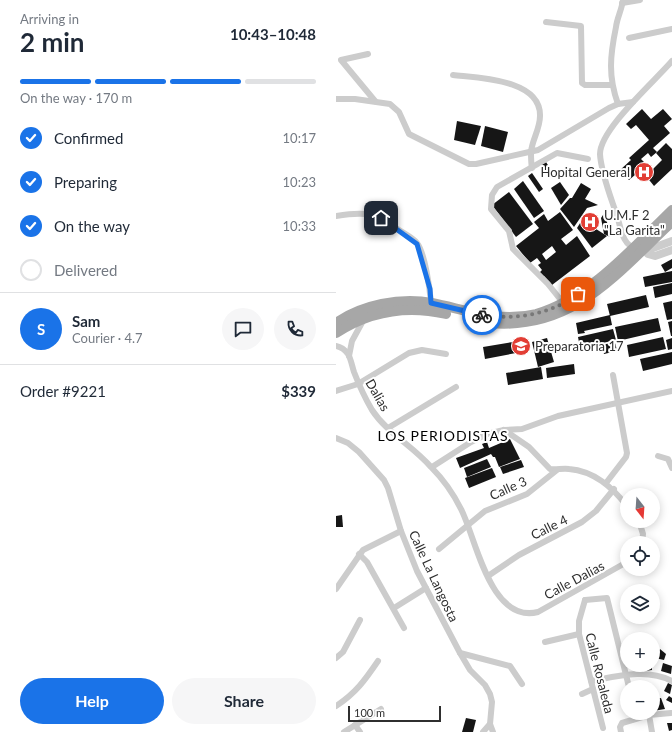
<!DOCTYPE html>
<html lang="en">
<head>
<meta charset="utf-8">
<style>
  :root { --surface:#fff; --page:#f6f6f7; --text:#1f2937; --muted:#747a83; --line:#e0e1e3; --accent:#1a73e8 }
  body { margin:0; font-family:Lato,sans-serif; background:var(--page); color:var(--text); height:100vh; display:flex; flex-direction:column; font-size:15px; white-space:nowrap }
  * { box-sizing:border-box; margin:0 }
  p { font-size:13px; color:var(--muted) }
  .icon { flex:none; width:22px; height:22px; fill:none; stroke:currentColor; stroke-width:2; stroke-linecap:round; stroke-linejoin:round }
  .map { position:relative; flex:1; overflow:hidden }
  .drawer { display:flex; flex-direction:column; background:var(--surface); width:336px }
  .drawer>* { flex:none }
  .needle { width:26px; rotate:163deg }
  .controls { position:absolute; left:284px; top:488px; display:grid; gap:8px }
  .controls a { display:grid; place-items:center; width:40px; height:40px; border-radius:50%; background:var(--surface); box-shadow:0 2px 10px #0003; font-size:20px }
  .scale { position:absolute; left:12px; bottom:10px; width:93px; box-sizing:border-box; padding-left:4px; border:2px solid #2f2f2f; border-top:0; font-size:11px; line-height:14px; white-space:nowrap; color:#2f2f2f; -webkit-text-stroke:3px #fff; paint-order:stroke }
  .pin { position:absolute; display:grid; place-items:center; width:34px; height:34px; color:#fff; margin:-17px; border-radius:8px; box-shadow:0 2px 6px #0006 }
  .courier { position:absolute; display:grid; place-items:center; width:40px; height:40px; margin:-20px; border:3px solid #1a73e8; border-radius:50%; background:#fff; color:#222; box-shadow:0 1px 5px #0007 }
  .head em { font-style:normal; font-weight:700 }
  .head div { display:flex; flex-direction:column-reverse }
  .head { display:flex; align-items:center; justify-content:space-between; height:68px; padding:0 20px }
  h1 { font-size:26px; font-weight:700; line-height:30px }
  .bar { display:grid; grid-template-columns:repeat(4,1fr); gap:6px 4px; align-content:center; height:48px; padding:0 20px }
  .bar i { height:5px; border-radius:3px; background:var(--line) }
  .bar .selected { background:var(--accent) }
  .bar p { grid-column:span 4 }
  .line { display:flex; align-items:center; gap:10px; padding:0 20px; border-top:1px solid var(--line) }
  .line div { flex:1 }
  .round { display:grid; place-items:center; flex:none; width:42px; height:42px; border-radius:21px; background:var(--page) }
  ol { padding:0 20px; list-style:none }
  li { display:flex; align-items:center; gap:12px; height:44px }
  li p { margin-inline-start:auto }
  li .icon { padding:4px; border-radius:50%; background:var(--accent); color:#fff; stroke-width:4 }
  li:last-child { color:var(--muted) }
  li i { width:22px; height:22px; border:2px solid var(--line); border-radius:50% }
  .button { display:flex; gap:8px; margin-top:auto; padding:8px 20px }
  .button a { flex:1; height:46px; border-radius:24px; background:var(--accent); color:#fff; font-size:16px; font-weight:700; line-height:46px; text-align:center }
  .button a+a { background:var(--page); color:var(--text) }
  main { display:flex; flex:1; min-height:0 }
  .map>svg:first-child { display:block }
  .building { fill:#161616; fill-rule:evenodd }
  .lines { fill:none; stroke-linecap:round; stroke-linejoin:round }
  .minor { stroke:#ccc; stroke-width:6 }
  .tertiary { stroke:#ccc; stroke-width:8 }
  .primary { stroke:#a7a7a7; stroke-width:10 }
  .done { stroke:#787878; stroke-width:4; stroke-dasharray:0 7.2 }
  .route { stroke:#1a73e8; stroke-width:5 }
  .labels { text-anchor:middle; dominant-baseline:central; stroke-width:4; stroke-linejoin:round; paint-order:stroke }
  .poi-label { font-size:13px; fill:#2f2f2f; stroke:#fff; text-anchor:start }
  .street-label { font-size:13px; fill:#2f2f2f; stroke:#fff }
  .neighbourhood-label { font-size:14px; letter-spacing:1px; fill:#000; stroke:#fff }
</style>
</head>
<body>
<main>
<section class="drawer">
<div class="head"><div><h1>2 min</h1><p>Arriving in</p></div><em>10:43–10:48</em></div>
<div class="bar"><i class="selected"></i><i class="selected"></i><i class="selected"></i><i></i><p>On the way · 170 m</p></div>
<ol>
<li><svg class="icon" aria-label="check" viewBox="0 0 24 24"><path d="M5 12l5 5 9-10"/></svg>Confirmed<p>10:17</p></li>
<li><svg class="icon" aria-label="check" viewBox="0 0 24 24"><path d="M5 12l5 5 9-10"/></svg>Preparing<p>10:23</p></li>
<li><svg class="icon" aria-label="check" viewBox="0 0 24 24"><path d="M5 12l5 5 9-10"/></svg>On the way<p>10:33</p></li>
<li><i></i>Delivered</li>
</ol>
<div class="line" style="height:72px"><b class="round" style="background:var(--accent);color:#fff">S</b><div><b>Sam</b><p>Courier · 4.7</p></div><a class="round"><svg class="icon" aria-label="chat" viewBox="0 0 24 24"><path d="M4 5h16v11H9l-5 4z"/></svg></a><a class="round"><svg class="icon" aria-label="phone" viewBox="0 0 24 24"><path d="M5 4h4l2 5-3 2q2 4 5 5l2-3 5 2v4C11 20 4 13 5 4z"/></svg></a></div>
<div class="line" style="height:52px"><div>Order #9221</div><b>$339</b></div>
<div class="button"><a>Help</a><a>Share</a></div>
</section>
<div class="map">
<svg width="336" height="732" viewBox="0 0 336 732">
  <rect width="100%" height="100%" fill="#fff"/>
  <!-- building -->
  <g class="building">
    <polygon points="306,109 315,119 327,109 336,119 328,126 334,133 317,148 321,152 315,157 312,153 305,159 311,165 293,180 284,170 295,160 293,158 313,140 300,125 295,129 290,124"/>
    <polygon points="121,121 145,126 139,145 118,140"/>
    <polygon points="149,126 172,132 167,152 145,146"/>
    <polygon points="330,143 336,149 336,169 318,186 310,176 326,160 320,153"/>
    <polygon points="210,162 215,170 209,174 204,166"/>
    <polygon points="196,173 207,189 203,192 192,176"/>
    <polygon points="187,181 208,211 198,218 178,189"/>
    <polygon points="224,182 233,195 225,205 215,188"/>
    <polygon points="245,183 255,189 249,199 262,205 251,208 238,227 224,209 234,198 236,198"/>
    <polygon points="173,192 197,224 180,237 156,205"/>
    <path d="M224,212L237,230L225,239L230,245L241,236L254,256L216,285L208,276L206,277L203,273L206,270L202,265L205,263L201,258L194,263L180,246L203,228L198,222L208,214L212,221ZM216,246L220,252L210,260L206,254Z"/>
    <polygon points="269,212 274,237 268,234 265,218"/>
    <polygon points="246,220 271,236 256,248 241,228"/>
    <polygon points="336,259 336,268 329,272 325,265"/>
    <polygon points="336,271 336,282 309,287 307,277"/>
    <polygon points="336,283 336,294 319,298 317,287"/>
    <polygon points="310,295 313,307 274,316 271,304"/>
    <polygon points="336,301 336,319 331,320 327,303"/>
    <polygon points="274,315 276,325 248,331 249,333 242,334 240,323"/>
    <polygon points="322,318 325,331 282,341 279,327"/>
    <polygon points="336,321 336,336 335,336 332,322"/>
    <polygon points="277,329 280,340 244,348 242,337"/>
    <polygon points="327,337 330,349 293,357 291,345"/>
    <polygon points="211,338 218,362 202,367 196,342"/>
    <polygon points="336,338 336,349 332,350 330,340"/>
    <polygon points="183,341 185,352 149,359 147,347"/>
    <polygon points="279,342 281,351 268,354 266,345"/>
    <polygon points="336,352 336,364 307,371 304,359"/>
    <polygon points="238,364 239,374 211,378 210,368"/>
    <polygon points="205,367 207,379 172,385 170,373"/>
    <polygon points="174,439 184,459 163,467 159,457 157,457 155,454 124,468 120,458 148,448 146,444 151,442 153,448"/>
    <polygon points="151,459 155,467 131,477 128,468"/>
    <polygon points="185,460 188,467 167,474 164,467"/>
    <polygon points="156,468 160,477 133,488 129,478"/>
    <polygon points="6,515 7,527 0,527 0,516"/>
    <polygon points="324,649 330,654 328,660 319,658"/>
    <polygon points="327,663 336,666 335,674 325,671"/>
    <polygon points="300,665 306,665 307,672 302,672"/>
    <polygon points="308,665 316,665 316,670 309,671"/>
    <polygon points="308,682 309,687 294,687 293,685"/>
    <polygon points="332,683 336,685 334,694 328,691"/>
    <polygon points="333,696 336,698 336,703 330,700"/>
    <polygon points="325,698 329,709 317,711 317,699"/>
    <polygon points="130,718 140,720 137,732 126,732"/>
    <polygon points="331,723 336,723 336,730 333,731"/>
  </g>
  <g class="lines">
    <!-- minor -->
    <g class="minor">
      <polyline points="286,3 304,0"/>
      <polyline points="210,22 245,26 246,83 249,85 275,85"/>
      <polyline points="293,38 336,29"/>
      <polyline points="32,54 5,60 39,101"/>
      <path d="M117,75C142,78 205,79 204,116C204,129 196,140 195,152C195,157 195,163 196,168"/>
      <polyline points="0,99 19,99 54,104 63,112 73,134 133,164 140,164 202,150 273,108 282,104 297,102"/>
      <path d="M282,104C272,76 274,56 280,27C281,18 286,9 287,0"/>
      <path d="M0,216C31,211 38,213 63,230C69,234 77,238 81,243C89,253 94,290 95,303"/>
      <path d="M300,248C287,246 285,229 282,219C276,200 265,174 264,154C264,129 319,81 336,61"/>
      <polyline points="228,304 212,284 177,249 173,231 155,209 156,195 161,187 221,153 252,159"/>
      <path d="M0,346C5,347 9,350 12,354C15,359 16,366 18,372C23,385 29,398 36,410C51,433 77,446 95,467C106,478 118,495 125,509C140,538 154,624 202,612L291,562"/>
      <polyline points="13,356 16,341 28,319"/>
      <polyline points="0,391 22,384 73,353 86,350 110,354"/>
      <polyline points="52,428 120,387"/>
      <path d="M168,430L193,447L214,469C220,470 227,468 233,469C258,471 276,487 291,506"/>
      <polyline points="0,438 12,443 23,452 48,480 52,488 65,531 81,571 124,653 134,670 149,685 154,694 156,702 154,724 147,732"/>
      <polyline points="322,456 332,459 336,468"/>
      <polyline points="96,467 135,442 151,434 168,430 186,429 222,416 336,391"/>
      <polyline points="270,483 290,457 291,453 277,375"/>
      <polyline points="303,521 307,534 306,543"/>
      <polyline points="103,549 149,511 191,494 221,470"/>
      <polyline points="23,554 31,562 68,628"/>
      <polyline points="152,576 183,555 246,522 260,511 278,489"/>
      <polyline points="0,589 27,550 65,531"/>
      <polyline points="249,600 243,621 243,634 267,728"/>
      <polyline points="249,600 271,598 293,687"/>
      <polyline points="58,608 90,588"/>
      <polyline points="209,642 243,634"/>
      <polyline points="124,653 174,666 186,684"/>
      <polyline points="0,658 7,652 24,620"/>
      <path d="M255,681C282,676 311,668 336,681"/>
      <polyline points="246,694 257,689"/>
      <path d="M0,706C20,693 29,680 42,661"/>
      <polyline points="313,715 316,732"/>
      <polyline points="154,724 157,732"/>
      <polyline points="19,725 24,732"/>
      <polyline points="8,732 45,709"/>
      <polyline points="285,732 284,727 286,723 313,715 335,713"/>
    </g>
    <!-- tertiary -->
    <g class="tertiary">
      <polyline points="308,248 312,254 319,256 336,250"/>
      <polyline points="308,248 317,248 336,241"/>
    </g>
    <!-- primary -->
    <g class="primary">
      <path d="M0,323C26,305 64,297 96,303C131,310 163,323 200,314C251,300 298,247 336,210"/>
      <path d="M153,323C237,331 280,274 336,222"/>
      <path d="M0,333C34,311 71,305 110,314"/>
    </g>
  </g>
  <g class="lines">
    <!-- done -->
    <path class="done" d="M146,315C179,320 214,315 242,294"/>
    <!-- route -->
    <polyline class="route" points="45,218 81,244 94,289 95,303 146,315"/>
  </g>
  <!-- icons -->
  <defs>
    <symbol id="hospital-disc" viewBox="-11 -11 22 22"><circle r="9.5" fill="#e23e35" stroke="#fff"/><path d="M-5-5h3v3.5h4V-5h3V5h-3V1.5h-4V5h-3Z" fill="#fff"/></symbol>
    <symbol id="school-disc" viewBox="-11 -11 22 22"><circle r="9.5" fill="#e23e35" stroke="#fff"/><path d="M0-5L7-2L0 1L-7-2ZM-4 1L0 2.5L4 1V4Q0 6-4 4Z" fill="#fff"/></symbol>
  </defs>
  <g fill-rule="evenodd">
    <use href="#hospital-disc" x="297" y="161" width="22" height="22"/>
    <use href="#hospital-disc" x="243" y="211" width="22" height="22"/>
    <use href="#school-disc" x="174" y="335" width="22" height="22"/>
  </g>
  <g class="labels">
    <!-- poi labels -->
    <g class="poi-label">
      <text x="294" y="172" text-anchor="end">Hopital General</text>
      <text x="268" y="215">U.M.F 2<tspan x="268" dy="15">"La Garita"</tspan></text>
      <text x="199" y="346">Preparatoria 17</text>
    </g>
    <!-- street labels -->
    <g class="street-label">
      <text transform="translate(42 395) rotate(60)">Dalias</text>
      <text transform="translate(172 488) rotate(-24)">Calle 3</text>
      <text transform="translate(213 527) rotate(-26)">Calle 4</text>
      <text transform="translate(98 576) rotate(65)">Calle La Langosta</text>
      <text transform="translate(238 580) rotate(-28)">Calle Dalias</text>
      <text transform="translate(264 673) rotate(76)">Calle Rosaleda</text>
    </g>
    <!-- neighbourhood labels -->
    <g class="neighbourhood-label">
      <text x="107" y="435">LOS PERIODISTAS</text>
    </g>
  </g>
</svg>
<div class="controls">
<a><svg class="needle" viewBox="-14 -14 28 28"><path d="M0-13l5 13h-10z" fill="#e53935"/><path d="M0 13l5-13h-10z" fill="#747a83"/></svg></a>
<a><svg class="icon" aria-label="locate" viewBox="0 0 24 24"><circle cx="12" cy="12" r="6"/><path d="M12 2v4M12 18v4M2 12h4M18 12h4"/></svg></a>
<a><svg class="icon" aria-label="layers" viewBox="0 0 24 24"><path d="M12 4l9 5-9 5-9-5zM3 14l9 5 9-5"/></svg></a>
<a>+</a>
<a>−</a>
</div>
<div class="scale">100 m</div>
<div class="pin" style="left:242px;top:294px;background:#ea580c"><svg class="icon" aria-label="bag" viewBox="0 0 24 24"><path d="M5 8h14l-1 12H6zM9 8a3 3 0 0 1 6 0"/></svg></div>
<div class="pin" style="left:45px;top:218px;background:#1f2937"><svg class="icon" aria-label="home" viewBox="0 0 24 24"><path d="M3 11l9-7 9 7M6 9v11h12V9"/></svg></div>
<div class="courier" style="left:146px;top:315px"><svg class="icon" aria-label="bike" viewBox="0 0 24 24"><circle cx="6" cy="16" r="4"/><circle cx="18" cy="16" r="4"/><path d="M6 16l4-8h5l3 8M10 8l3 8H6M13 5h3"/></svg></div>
</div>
</main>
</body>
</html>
